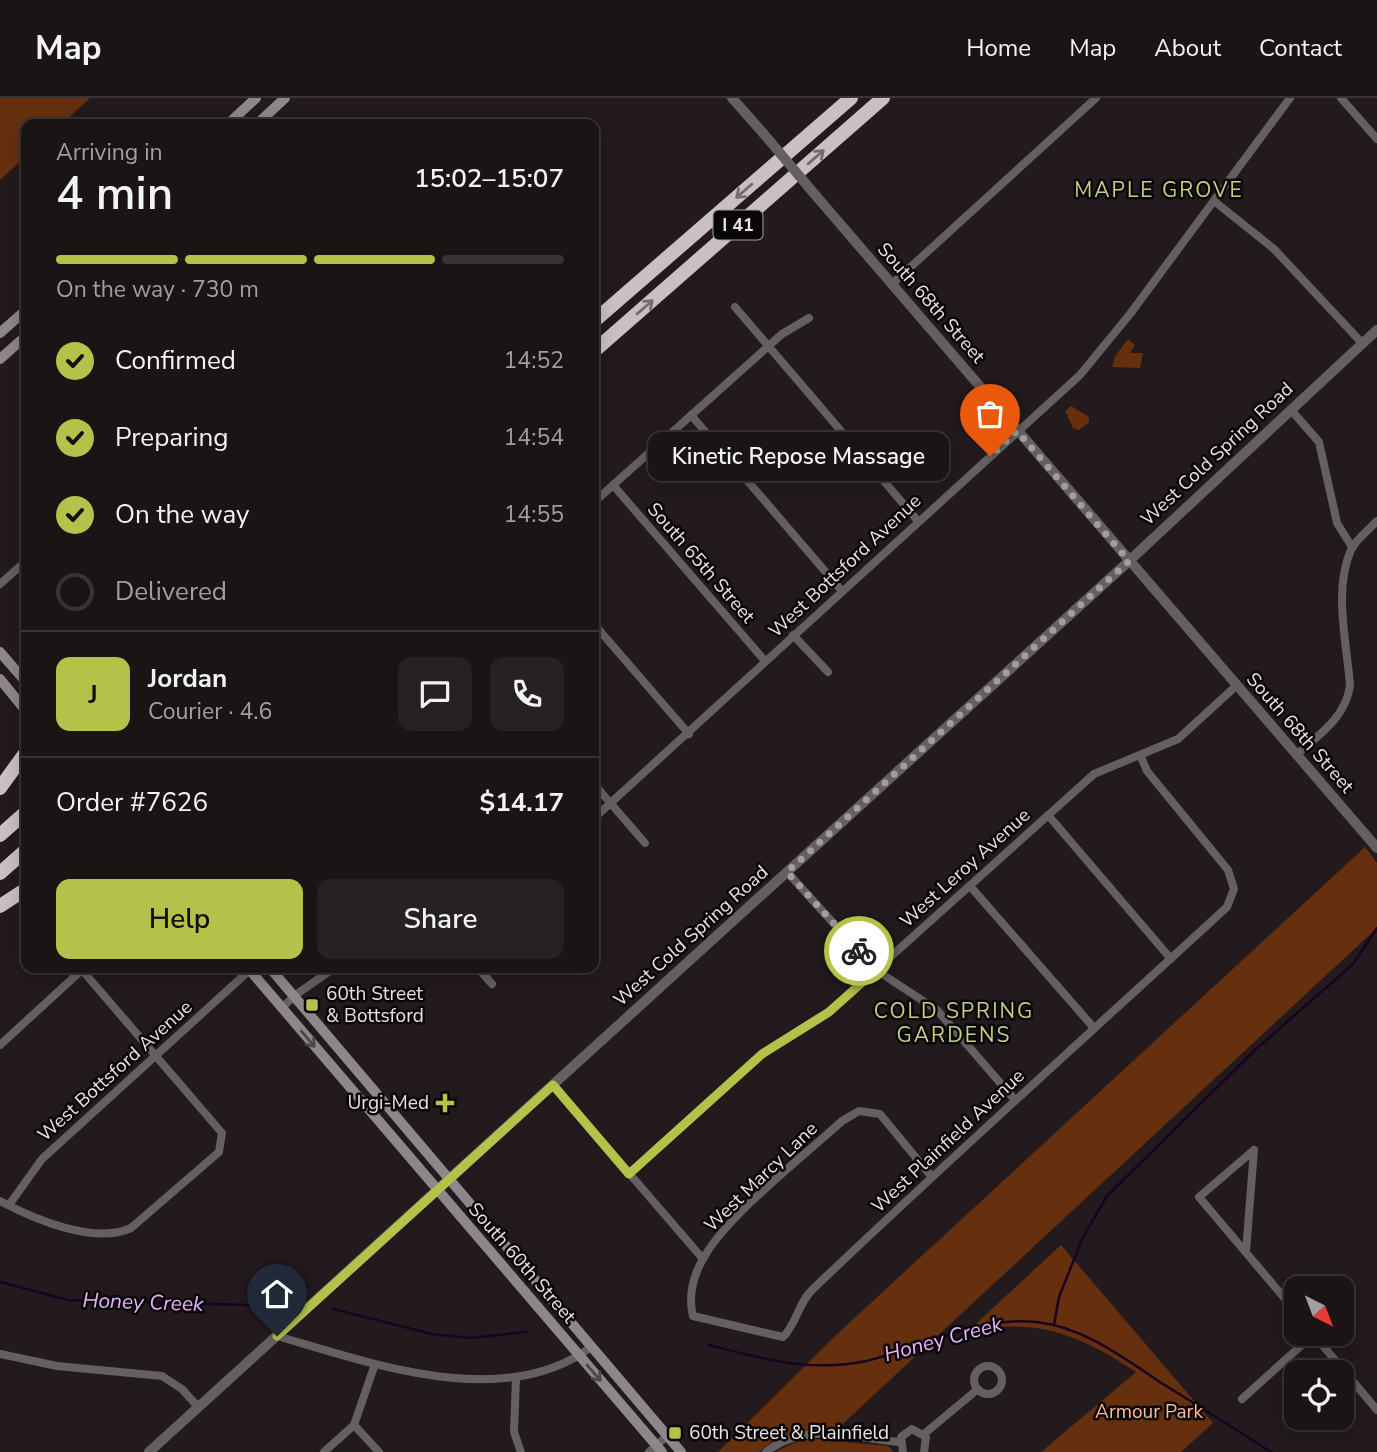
<!DOCTYPE html>
<html lang="en">
<head>
<meta charset="utf-8">
<style>
  :root { --surface:#1a1415; --page:#272122; --text:#f1f3f6; --muted:#9f9ea0; --line:#383334; --accent:#b4c24a }
  body { margin:0; font-family:"Nunito Sans",sans-serif; background:var(--page); color:var(--text); height:100vh; display:flex; flex-direction:column; font-size:26px; white-space:nowrap }
  * { box-sizing:border-box; margin:0 }
  p { font-size:23px; color:var(--muted) }
  .icon { flex:none; width:38px; height:38px; fill:none; stroke:currentColor; stroke-width:2; stroke-linecap:round; stroke-linejoin:round }
  .map { position:relative; flex:1; overflow:hidden }
  .panel { position:absolute; left:21px; top:21px; width:578px; height:854px; display:flex; flex-direction:column; background:var(--surface); border-radius:14px; box-shadow:0 4px 18px #0003,0 0 0 2px var(--line) }
  .panel>* { flex:none }
  .needle { width:46px; rotate:138deg }
  .controls { position:absolute; left:1284px; top:1178px; display:grid; gap:14px }
  .controls a { display:grid; place-items:center; width:70px; height:70px; border-radius:14px; background:var(--surface); box-shadow:0 4px 18px #0003,0 0 0 2px var(--line); font-size:35px }
  .pin { position:absolute; display:grid; place-items:center; width:60px; height:60px; color:#fff; margin:-72px -30px; border-radius:50% 50% 50% 0; rotate:-45deg; box-shadow:0 0 7px #0007 }
  .pin .icon { rotate:45deg }
  .courier { position:absolute; display:grid; place-items:center; width:70px; height:70px; margin:-35px; border:5px solid #b4c24a; border-radius:50%; background:#fff; color:#222; box-shadow:0 2px 9px #0007 }
  .bubble { position:absolute; height:49px; border-radius:14px; background:var(--surface); box-shadow:0 4px 18px #0003,0 0 0 2px var(--line); font-size:23px; font-weight:600; line-height:49px; text-align:center }
  .headline em { font-style:normal; font-weight:600 }
  .headline div { display:flex; flex-direction:column-reverse }
  .headline { display:flex; align-items:center; justify-content:space-between; height:119px; padding:0 35px }
  h1 { font-size:46px; font-weight:600; line-height:52px }
  .bar { display:grid; grid-template-columns:repeat(4,1fr); gap:10px 7px; align-content:center; height:84px; padding:0 35px }
  .bar i { height:9px; border-radius:5px; background:var(--line) }
  .bar .active { background:var(--accent) }
  .bar p { grid-column:span 4 }
  .line { display:flex; align-items:center; gap:18px; padding:0 35px; border-top:2px solid var(--line) }
  .line div { flex:1 }
  .round { display:grid; place-items:center; flex:none; width:74px; height:74px; border-radius:14px; background:var(--page) }
  ol { padding:0 35px; list-style:none }
  li { display:flex; align-items:center; gap:21px; height:77px }
  li p { margin-inline-start:auto }
  li .icon { padding:7px; border-radius:50%; background:var(--accent); color:#111; stroke-width:4 }
  li:last-child { color:var(--muted) }
  li i { width:38px; height:38px; border:4px solid var(--line); border-radius:50% }
  .button { display:flex; gap:14px; margin-top:auto; padding:14px 35px }
  .button a { flex:1; height:80px; border-radius:14px; background:var(--accent); color:#111; font-size:28px; font-weight:600; line-height:80px; text-align:center }
  .button a+a { background:var(--page); color:var(--text) }
  header { display:flex; align-items:center; gap:42px; box-sizing:border-box; height:98px; padding:0 35px; background:var(--surface); border-bottom:2px solid var(--line) }
  header strong { font-size:33px }
  nav { display:flex; gap:38px; margin-inline-start:auto; font-size:24px }
  .map>svg:first-child { display:block }
  .green { fill:#66300f }
  .lines { fill:none; stroke-linecap:round; stroke-linejoin:round }
  .stream { stroke:#1a0222; stroke-width:2.5 }
  .minor { stroke:#646062; stroke-width:8 }
  .tertiary { stroke:#646062; stroke-width:10 }
  .secondary { stroke:#8d868a; stroke-width:10 }
  .motorway { stroke:#c9bfc5; stroke-width:14 }
  .tertiary-bridge { stroke:#646062; stroke-width:10 }
  .oneway { stroke:#736c70 }
  .oneway2 { stroke:#4b4648 }
  .done { stroke:#a39d9e; stroke-width:7; stroke-dasharray:0 12.6 }
  .route { stroke:#b4c24a; stroke-width:9 }
  .poi-dot { fill:#b4c24a; stroke:#090607; stroke-width:2.5 }
  .labels { text-anchor:middle; dominant-baseline:central; stroke-width:5; stroke-linejoin:round; paint-order:stroke }
  .shield { fill:#090607; stroke:#a6a1a2; stroke-width:2 }
  .shield-label { font-size:18px; font-weight:bold; fill:#e9e3e4 }
  .street-label { font-size:19px; fill:#e9e3e4; stroke:#090607 }
  .poi-label { font-size:19px; fill:#e9e3e4; stroke:#090607; text-anchor:start }
  .park-label { font-size:19px; fill:#fdba99; stroke:#090607 }
  .neighbourhood-label { font-size:21px; letter-spacing:2px; fill:#c5d083; stroke:#090607 }
  .water-label { font-size:21px; font-style:italic; fill:#eab1fd; stroke:#090607 }
</style>
</head>
<body>
<header>
<strong>Map</strong>
<nav><a>Home</a><a>Map</a><a>About</a><a>Contact</a></nav>
</header>
<div class="map">
<svg width="1377" height="1354" viewBox="0 0 1377 1354">
  <rect width="100%" height="100%" fill="#221a1c"/>
  <!-- green -->
  <g class="green">
    <polygon points="0,0 90,0 62,26 26,26 26,58 0,82"/>
    <polygon points="1128,241 1135,247 1130,255 1143,255 1140,270 1112,269 1115,258"/>
    <polygon points="1071,308 1089,319 1089,324 1079,332 1073,330 1065,313"/>
    <polygon points="1365,749 1377,765 1377,830 835,1333 795,1334 774,1342 759,1354 718,1354 835,1238"/>
    <path d="M1061,1147L1213,1325L1181,1354H1041L1136,1274C1078,1236 1036,1219 967,1234Z"/>
    <polygon points="814,1341 888,1348 894,1354 775,1354 796,1344"/>
  </g>
  <g class="lines">
    <!-- stream -->
    <g class="stream">
      <polyline points="0,1184 68,1202 288,1208"/>
      <polyline points="333,1211 432,1236 471,1240 526,1234"/>
      <polyline points="1054,1227 1059,1199 1083,1139 1107,1098 1254,953 1353,866 1377,830"/>
      <path d="M709,1247C759,1260 808,1274 861,1264C919,1252 975,1218 1036,1224C1084,1229 1124,1260 1163,1286C1199,1308 1235,1331 1271,1354"/>
    </g>
    <!-- minor -->
    <g class="minor">
      <polyline points="1341,0 1377,41"/>
      <polyline points="1214,103 1274,151 1362,245"/>
      <polyline points="892,186 1096,0"/>
      <polyline points="735,209 918,423"/>
      <polyline points="1291,312 1319,344 1337,425 1352,449"/>
      <polyline points="691,317 842,493"/>
      <polyline points="613,387 765,563"/>
      <polyline points="593,405 782,236 809,220"/>
      <polyline points="0,486 26,463"/>
      <polyline points="593,525 689,636"/>
      <polyline points="793,537 828,574"/>
      <path d="M1296,657C1320,636 1345,620 1350,588C1347,545 1333,492 1351,452C1356,441 1369,432 1377,423"/>
      <polyline points="593,685 645,745"/>
      <polyline points="1048,717 1171,861"/>
      <polyline points="593,721 1080,277 1130,216 1290,0"/>
      <polyline points="787,774 876,872 937,912 1015,1002"/>
      <polyline points="970,788 1094,930"/>
      <polyline points="478,870 492,886"/>
      <polyline points="282,910 294,898 334,870"/>
      <polyline points="0,947 84,870"/>
      <polyline points="553,987 703,1161"/>
      <polyline points="1254,1052 1199,1099 1297,1215"/>
      <polyline points="629,1076 762,956 829,914 1094,676 1178,641 1236,588"/>
      <path d="M931,1078L880,1016L859,1013L842,1023C804,1058 726,1118 703,1161C693,1178 688,1199 693,1218L783,1239C797,1225 798,1205 813,1191C949,1061 1089,936 1227,809L1234,791L1228,772L1147,673L1141,659"/>
      <path d="M0,1103C34,1121 94,1147 131,1130L219,1054L222,1035L82,872"/>
      <polyline points="9,1107 42,1061 252,870"/>
      <polyline points="1246,1153 1254,1052"/>
      <polyline points="1313,1236 1377,1312"/>
      <path d="M277,1238C370,1265 505,1314 591,1249"/>
      <polyline points="0,1256 57,1268 162,1278 182,1291 198,1309"/>
      <circle cx="988" cy="1282" r="14"/>
      <polyline points="516,1280 514,1334 521,1354"/>
      <polyline points="1242,1301 1314,1236"/>
      <polyline points="354,1327 379,1354"/>
      <polyline points="924,1336 978,1291"/>
      <polyline points="324,1354 354,1327 375,1266"/>
      <polyline points="649,1354 667,1338"/>
      <path d="M766,1354C803,1323 856,1340 899,1344"/>
      <polyline points="903,1354 901,1339 912,1331 926,1339 924,1354"/>
    </g>
    <!-- tertiary -->
    <g class="tertiary">
      <polyline points="732,0 763,35"/>
      <polyline points="817,99 1377,750"/>
      <polyline points="149,1354 1129,463 1377,232"/>
    </g>
    <!-- secondary -->
    <g class="secondary">
      <polyline points="228,26 256,0"/>
      <polyline points="257,26 285,0"/>
      <polyline points="0,235 26,212"/>
      <polyline points="0,261 26,238"/>
      <polyline points="0,554 26,584"/>
      <polyline points="0,581 26,613"/>
      <polyline points="248,870 662,1354"/>
      <polyline points="270,870 681,1354"/>
    </g>
    <!-- motorway -->
    <g class="motorway">
      <polyline points="593,224 851,0"/>
      <polyline points="593,254 883,0"/>
      <polyline points="0,690 26,654"/>
      <polyline points="0,737 26,714"/>
      <polyline points="0,775 26,752"/>
      <polyline points="0,808 26,791"/>
    </g>
    <!-- tertiary-bridge -->
    <polyline class="tertiary-bridge" points="763,35 817,99"/>
  </g>
  <!-- one-way arrows -->
  <defs><path id="oneway-shaft" d="M-6 0H5M1.5-3L5.5 0L1.5 3" fill="none" stroke-width="1.6" stroke-linecap="round" stroke-linejoin="round" transform="scale(1.75)"/></defs>
  <g class="oneway">
    <use href="#oneway-shaft" transform="translate(816 59) rotate(-41)"/>
    <use href="#oneway-shaft" transform="translate(744 93) rotate(139)"/>
    <use href="#oneway-shaft" transform="translate(645 209) rotate(-41)"/>
  </g>
  <g class="oneway2">
    <use href="#oneway-shaft" transform="translate(308 941) rotate(50)"/>
    <use href="#oneway-shaft" transform="translate(594 1275) rotate(49)"/>
  </g>
  <g class="lines">
    <!-- done -->
    <polyline class="done" points="859,853 787,774 1129,463 1017,333 990,358"/>
    <!-- route -->
    <polyline class="route" points="277,1238 553,987 629,1076 762,956 829,914 876,872 859,853"/>
  </g>
  <!-- markers -->
  <g class="poi-dot">
    <rect x="305" y="900" width="14" height="14" rx="3.5"/>
    <path d="M441.5 994.5h7v7h7v7h-7v7h-7v-7h-7v-7h7z"/>
    <rect x="668" y="1328" width="14" height="14" rx="3.5"/>
  </g>
  <g class="labels">
    <!-- shield labels -->
    <rect class="shield" x="713.5" y="112.5" width="49" height="29" rx="5"/>
    <g class="shield-label">
      <text x="738" y="127">I 41</text>
    </g>
    <!-- street labels -->
    <g class="street-label">
      <text transform="translate(931 205) rotate(49)">South 68th Street</text>
      <text transform="translate(1217 356) rotate(-43)">West Cold Spring Road</text>
      <text transform="translate(701 465) rotate(49)">South 65th Street</text>
      <text transform="translate(845 468) rotate(-43)">West Bottsford Avenue</text>
      <text transform="translate(1300 635) rotate(49)">South 68th Street</text>
      <text transform="translate(965 770) rotate(-42)">West Leroy Avenue</text>
      <text transform="translate(691 838) rotate(-42)">West Cold Spring Road</text>
      <text transform="translate(115 973) rotate(-42)">West Bottsford Avenue</text>
      <text transform="translate(948 1043) rotate(-43)">West Plainfield Avenue</text>
      <text transform="translate(761 1079) rotate(-44)">West Marcy Lane</text>
      <text transform="translate(522 1165) rotate(49)">South 60th Street</text>
    </g>
    <!-- poi labels -->
    <g class="poi-label">
      <text x="326" y="896">60th Street<tspan x="326" dy="22">&amp; Bottsford</tspan></text>
      <text x="429" y="1005" text-anchor="end">Urgi-Med</text>
      <text x="689" y="1335">60th Street &amp; Plainfield</text>
    </g>
    <!-- park labels -->
    <g class="park-label">
      <text x="1149" y="1314">Armour Park</text>
    </g>
    <!-- neighbourhood labels -->
    <g class="neighbourhood-label">
      <text x="1159" y="92">MAPLE GROVE</text>
      <text x="954" y="913">COLD SPRING<tspan x="954" dy="24">GARDENS</tspan></text>
    </g>
    <!-- water labels -->
    <g class="water-label">
      <text transform="translate(143 1204) rotate(2)">Honey Creek</text>
      <text transform="translate(943 1241) rotate(-15)">Honey Creek</text>
    </g>
  </g>
</svg>
<div class="controls">
<a><svg class="needle" viewBox="-14 -14 28 28"><path d="M0-13l5 13h-10z" fill="#e53935"/><path d="M0 13l5-13h-10z" fill="#9f9ea0"/></svg></a>
<a><svg class="icon" aria-label="locate" viewBox="0 0 24 24"><circle cx="12" cy="12" r="6"/><path d="M12 2v4M12 18v4M2 12h4M18 12h4"/></svg></a>
</div>
<div class="pin" style="left:990px;top:358px;background:#ea580c"><svg class="icon" aria-label="bag" viewBox="0 0 24 24"><path d="M5 8h14l-1 12H6zM9 8a3 3 0 0 1 6 0"/></svg></div>
<div class="pin" style="left:277px;top:1238px;background:#1f2937"><svg class="icon" aria-label="home" viewBox="0 0 24 24"><path d="M3 11l9-7 9 7M6 9v11h12V9"/></svg></div>
<div class="courier" style="left:859px;top:853px"><svg class="icon" aria-label="bike" viewBox="0 0 24 24"><circle cx="6" cy="16" r="4"/><circle cx="18" cy="16" r="4"/><path d="M6 16l4-8h5l3 8M10 8l3 8H6M13 5h3"/></svg></div>
<div class="bubble" style="left:648px;top:334px;width:301px">Kinetic Repose Massage</div>
<section class="panel">
<div class="headline"><div><h1>4 min</h1><p>Arriving in</p></div><em>15:02–15:07</em></div>
<div class="bar"><i class="active"></i><i class="active"></i><i class="active"></i><i></i><p>On the way · 730 m</p></div>
<ol>
<li><svg class="icon" aria-label="check" viewBox="0 0 24 24"><path d="M5 12l5 5 9-10"/></svg>Confirmed<p>14:52</p></li>
<li><svg class="icon" aria-label="check" viewBox="0 0 24 24"><path d="M5 12l5 5 9-10"/></svg>Preparing<p>14:54</p></li>
<li><svg class="icon" aria-label="check" viewBox="0 0 24 24"><path d="M5 12l5 5 9-10"/></svg>On the way<p>14:55</p></li>
<li><i></i>Delivered</li>
</ol>
<div class="line" style="height:126px"><b class="round" style="background:var(--accent);color:#111">J</b><div><b>Jordan</b><p>Courier · 4.6</p></div><a class="round"><svg class="icon" aria-label="chat" viewBox="0 0 24 24"><path d="M4 5h16v11H9l-5 4z"/></svg></a><a class="round"><svg class="icon" aria-label="phone" viewBox="0 0 24 24"><path d="M5 4h4l2 5-3 2q2 4 5 5l2-3 5 2v4C11 20 4 13 5 4z"/></svg></a></div>
<div class="line" style="height:91px"><div>Order #7626</div><b>$14.17</b></div>
<div class="button"><a>Help</a><a>Share</a></div>
</section>
</div>
</body>
</html>
